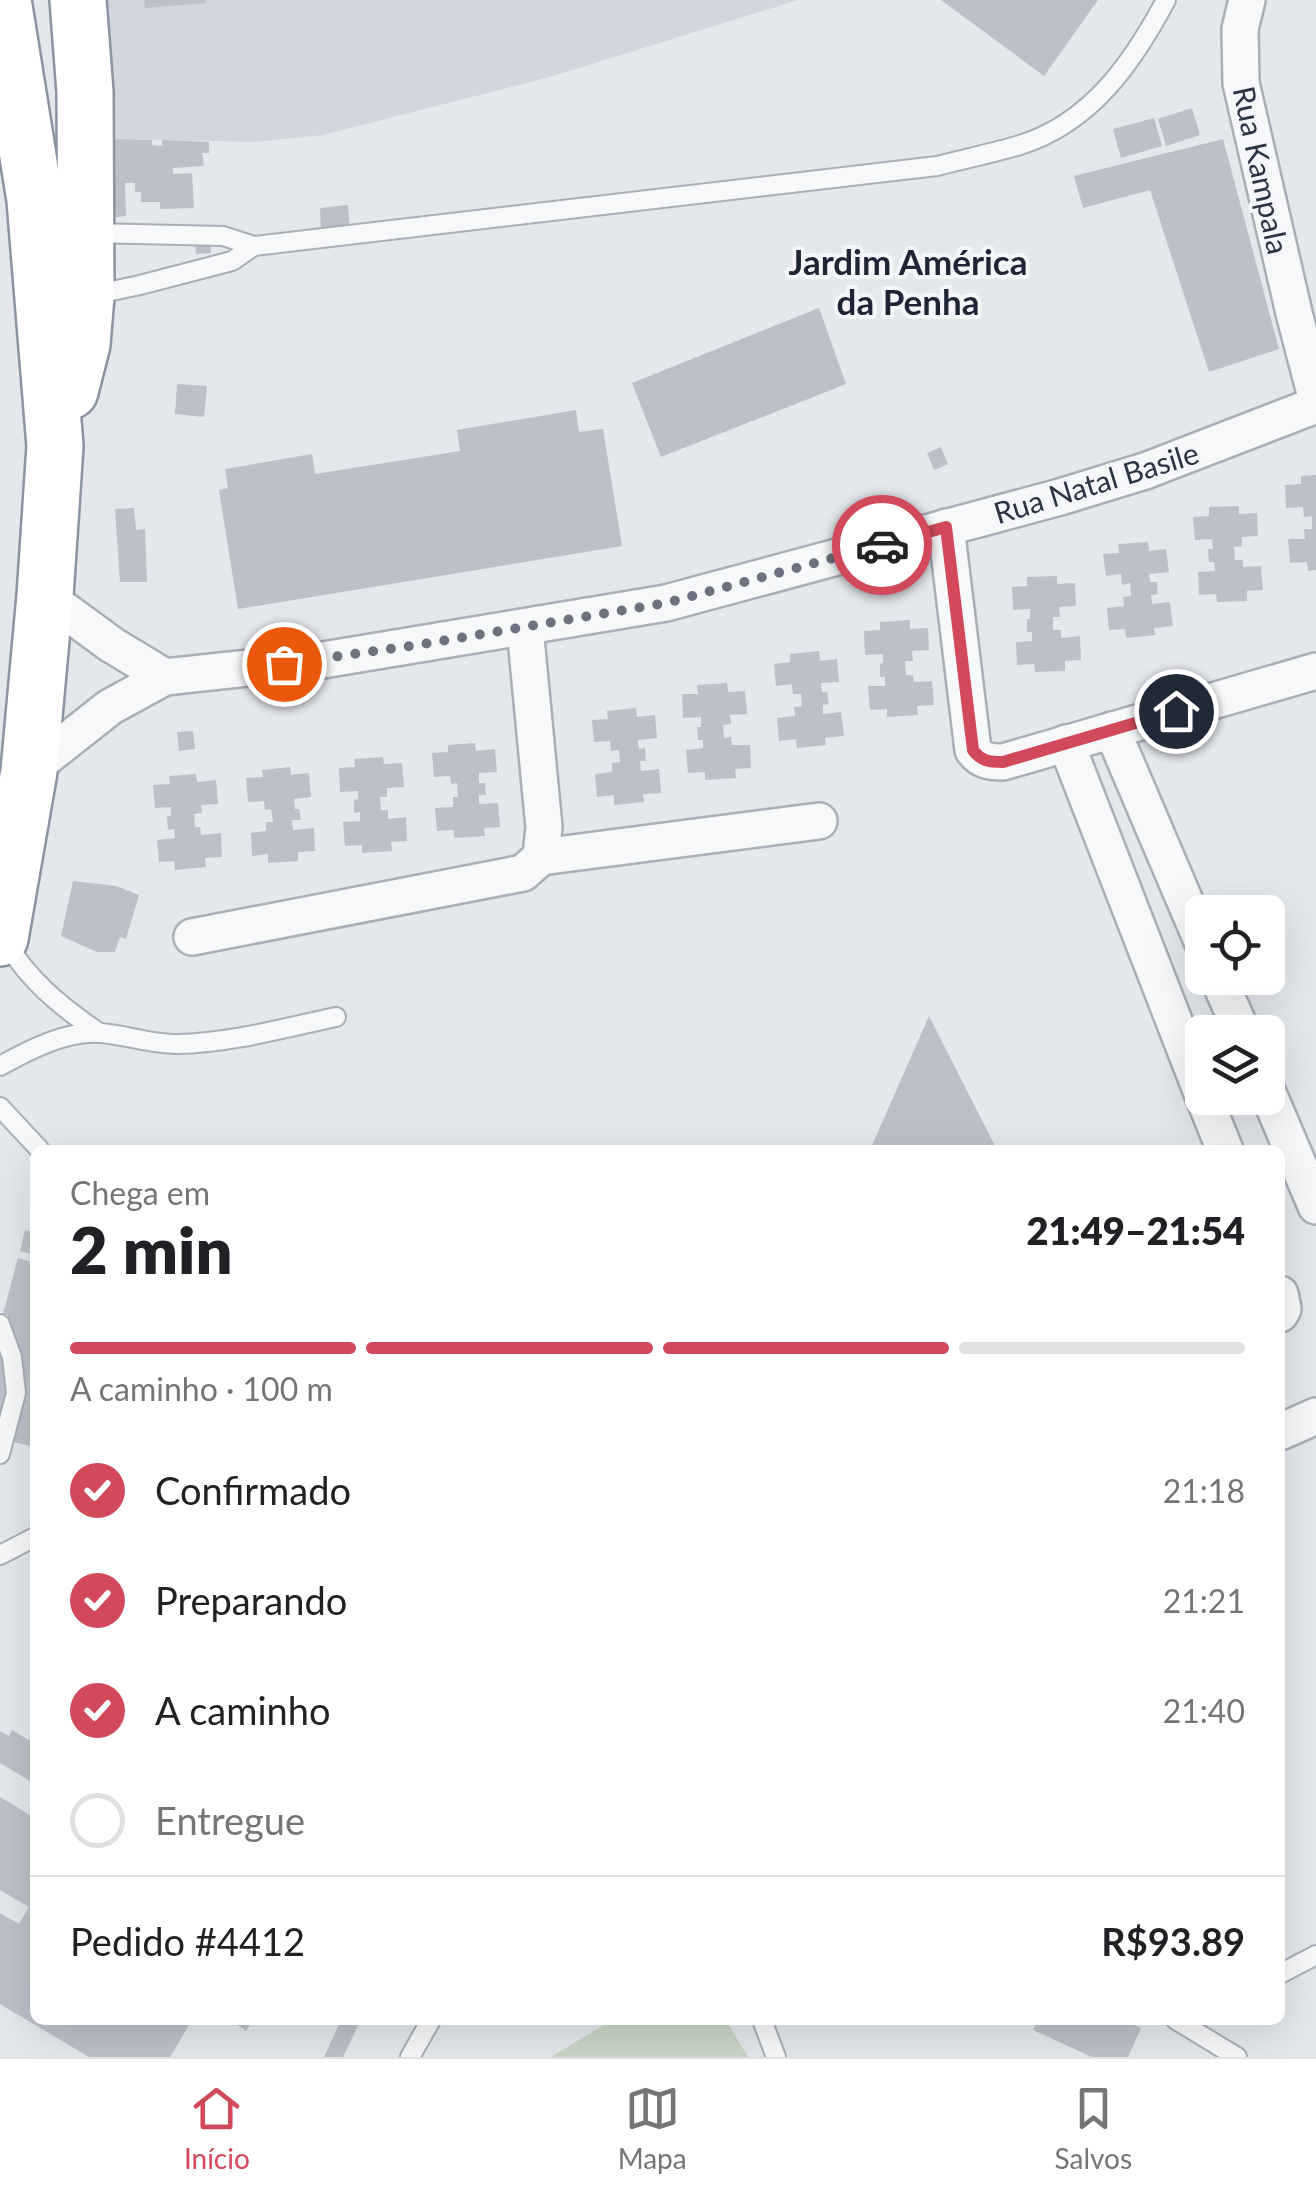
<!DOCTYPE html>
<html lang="pt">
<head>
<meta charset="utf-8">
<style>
  :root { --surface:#fff; --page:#f6f6f6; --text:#202124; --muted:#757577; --line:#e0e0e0; --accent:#d1495b }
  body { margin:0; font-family:Lato,sans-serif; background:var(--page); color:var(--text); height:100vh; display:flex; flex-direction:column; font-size:38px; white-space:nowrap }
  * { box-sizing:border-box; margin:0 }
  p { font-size:32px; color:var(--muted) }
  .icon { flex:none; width:55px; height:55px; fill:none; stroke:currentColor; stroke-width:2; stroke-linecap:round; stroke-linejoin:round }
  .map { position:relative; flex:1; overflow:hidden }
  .drawer { position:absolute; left:30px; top:1145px; width:1255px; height:880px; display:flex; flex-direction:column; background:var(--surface); border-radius:15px; box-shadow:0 10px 40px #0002 }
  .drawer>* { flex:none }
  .fabs { position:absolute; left:1185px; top:895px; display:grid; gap:20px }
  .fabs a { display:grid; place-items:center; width:100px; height:100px; border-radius:15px; background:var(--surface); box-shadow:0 10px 40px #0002; font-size:50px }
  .pin { position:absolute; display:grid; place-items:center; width:85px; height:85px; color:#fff; margin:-42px; border:5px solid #fff; border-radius:50%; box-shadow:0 2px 10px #0007 }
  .courier { position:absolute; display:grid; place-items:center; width:100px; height:100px; margin:-50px; border:8px solid #d1495b; border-radius:50%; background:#fff; color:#222; box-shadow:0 2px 12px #0007 }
  .summary em { font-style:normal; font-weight:800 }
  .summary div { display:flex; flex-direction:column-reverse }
  .summary { display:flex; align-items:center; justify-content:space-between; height:170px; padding:0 40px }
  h1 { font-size:65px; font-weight:800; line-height:75px }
  .bar { display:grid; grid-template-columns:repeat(4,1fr); gap:15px 10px; align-content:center; height:120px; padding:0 40px }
  .bar i { height:12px; border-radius:8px; background:var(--line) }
  .bar .current { background:var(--accent) }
  .bar p { grid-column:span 4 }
  .line { display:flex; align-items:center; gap:25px; padding:0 40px; border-top:2px solid var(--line) }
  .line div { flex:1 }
  ol { padding:0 40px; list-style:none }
  li { display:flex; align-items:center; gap:30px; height:110px }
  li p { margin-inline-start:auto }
  li .icon { padding:10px; border-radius:50%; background:var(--accent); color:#fff; stroke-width:4 }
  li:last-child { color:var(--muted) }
  li i { width:55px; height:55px; border:5px solid var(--line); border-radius:50% }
  .tabs { display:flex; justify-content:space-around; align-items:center; height:140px; border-top:2px solid var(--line); background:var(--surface); font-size:28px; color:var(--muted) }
  .tabs a { display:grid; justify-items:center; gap:5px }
  .tabs .current { color:var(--accent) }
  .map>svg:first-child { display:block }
  .built { fill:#d2d6de }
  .green { fill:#c9d6c5 }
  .building { fill:#bbc0ca }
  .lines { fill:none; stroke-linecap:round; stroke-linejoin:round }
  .lane-casing { stroke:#a9aeb7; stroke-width:22 }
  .street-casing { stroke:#a9aeb7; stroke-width:40 }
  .highway-casing { stroke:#8b94a3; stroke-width:60 }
  .lane { stroke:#f7f8fa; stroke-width:18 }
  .street { stroke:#f7f8fa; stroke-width:35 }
  .highway { stroke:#fff; stroke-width:55 }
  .done { stroke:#6c737f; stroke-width:10; stroke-dasharray:0 18 }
  .route { stroke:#d1495b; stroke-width:12 }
  .labels { text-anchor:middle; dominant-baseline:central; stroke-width:8; stroke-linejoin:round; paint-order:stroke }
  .street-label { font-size:30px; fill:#2b3445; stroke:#f4f6f9 }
  .quarter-label { font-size:35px; font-weight:bold; fill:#1d2536; stroke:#f4f6f9 }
</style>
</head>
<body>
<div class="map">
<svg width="1316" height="2057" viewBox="0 0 1316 2057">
  <rect width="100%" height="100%" fill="#e4e7ec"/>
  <!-- built -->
  <polygon class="built" points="104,0 798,0 550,77 323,135 255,142 112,139"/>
  <!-- green -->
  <polygon class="green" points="612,2020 726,2020 748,2057 551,2057"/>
  <!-- building -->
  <g class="building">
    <polygon points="144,0 205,0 205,3 145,8"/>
    <polygon points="941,0 1098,0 1044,76"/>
    <polygon points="1192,108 1200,135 1166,146 1158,119"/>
    <polygon points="1154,118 1162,146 1121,158 1113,129"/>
    <polygon points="112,139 152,140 152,145 162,146 162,140 209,142 209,153 202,153 204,166 173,168 173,174 192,173 194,208 160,209 160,202 141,202 141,192 135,192 135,183 125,183 126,216 108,218 107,197 114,194"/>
    <polygon points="1223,139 1279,349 1209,372 1150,190 1083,208 1074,176"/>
    <polygon points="348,205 350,232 321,234 320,208"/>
    <polygon points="210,241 211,253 196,254 195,242"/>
    <polygon points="819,308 846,384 661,457 632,383"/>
    <polygon points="177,384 207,386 204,417 175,414"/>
    <polygon points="576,410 579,432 603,429 622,546 238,609 219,490 228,488 225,469 312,454 315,474 460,451 457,430"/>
    <polygon points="941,447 948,464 934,470 927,453"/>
    <polygon points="1316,475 1316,570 1308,571 1307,562 1290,563 1288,539 1305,539 1304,529 1312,529 1312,516 1304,517 1303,507 1286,508 1285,485 1301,484 1301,476"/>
    <polygon points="1239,506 1239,514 1257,513 1258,536 1242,537 1242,546 1234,547 1235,560 1243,560 1243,567 1261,566 1263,590 1247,591 1247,601 1217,602 1216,594 1199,595 1198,572 1215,571 1214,562 1209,562 1208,549 1213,549 1212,539 1195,540 1193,517 1209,516 1209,507"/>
    <polygon points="134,508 136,530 145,529 147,582 120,582 115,509"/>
    <polygon points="1148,542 1149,551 1166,549 1169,572 1149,574 1150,582 1157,582 1158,594 1151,595 1152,604 1170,602 1173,626 1154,628 1155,635 1126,638 1125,629 1109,630 1107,608 1124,606 1123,597 1131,596 1130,583 1122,585 1121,574 1106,576 1103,554 1119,553 1118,544"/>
    <polygon points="1057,576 1057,584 1075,583 1076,606 1059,607 1060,617 1053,617 1053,630 1061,630 1061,638 1080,636 1081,660 1065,661 1065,671 1035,672 1034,664 1017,665 1016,642 1032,641 1032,632 1027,632 1027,619 1030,619 1030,609 1013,610 1012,587 1027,586 1027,577"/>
    <polygon points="910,620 910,629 928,628 929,650 912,651 913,661 905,661 906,675 913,675 914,682 932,681 934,705 917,706 918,715 887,717 887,709 870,710 868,686 885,686 885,677 880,677 880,664 883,663 883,654 865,655 864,631 880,630 880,622"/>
    <polygon points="819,651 820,661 837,659 839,682 821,683 822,692 827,692 829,704 823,705 823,714 841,712 844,736 825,738 826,745 797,748 796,739 779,741 777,718 795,716 794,707 802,706 801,694 793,694 792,684 776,686 774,664 790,662 790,654"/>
    <polygon points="727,683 728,692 745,691 747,714 730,715 731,724 723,725 724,738 731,737 732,745 750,745 751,768 735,769 736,778 705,780 705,772 688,773 686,750 703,748 703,740 698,740 697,727 701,727 701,717 683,718 682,694 698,694 697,685"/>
    <polygon points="636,708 637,717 655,715 657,738 638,740 639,749 645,748 646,761 640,761 641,771 659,769 661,793 643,794 644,802 614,805 614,795 597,797 595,774 612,772 612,763 620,762 619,750 611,751 610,741 594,742 592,720 608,719 607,711"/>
    <polygon points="193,731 195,749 179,751 177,732"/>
    <polygon points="475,743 476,751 495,749 497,772 479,773 479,783 485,783 486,795 479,795 479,804 498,803 500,827 484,828 485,836 454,838 454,830 437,831 435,808 453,807 453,797 458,797 457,783 451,784 450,776 434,777 432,753 448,752 448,745"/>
    <polygon points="383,757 384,764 402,763 404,787 387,788 387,797 380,797 381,810 388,810 388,819 406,817 407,841 391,842 392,851 362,853 362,845 345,846 343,822 360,821 360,812 354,813 354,800 358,799 358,791 340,792 339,768 355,767 354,759"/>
    <polygon points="290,767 291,775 309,773 311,797 294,799 295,809 299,809 301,820 292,820 293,830 314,828 315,851 298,852 298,861 268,863 268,854 252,856 251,833 266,831 266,822 273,822 271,809 265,810 264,801 248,802 246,778 263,777 262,770"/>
    <polygon points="196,774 197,782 216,780 218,804 201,805 202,813 194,814 195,827 200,827 201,835 221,833 222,857 205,858 206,867 175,870 174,861 159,862 157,840 175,838 174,829 168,830 167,816 171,816 171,807 155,808 153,785 170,784 169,776"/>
    <polygon points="73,881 116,886 139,895 126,939 120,937 115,952 97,952 61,936"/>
    <polygon points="929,1016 997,1150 870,1150"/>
    <polygon points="25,1230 35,1233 35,1255 20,1251"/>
    <polygon points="18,1258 35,1263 33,1447 0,1438 0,1341 8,1315 3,1314"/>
    <polygon points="12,1730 35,1744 35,1784 0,1763 0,1731 9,1736"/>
    <polygon points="0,1797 35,1818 35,2020 187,2020 191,2022 170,2057 89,2057 0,2004 0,1913 19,1924 29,1907 0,1890"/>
    <polygon points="237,2020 253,2020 246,2031 235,2023"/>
    <polygon points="341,2020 347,2020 358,2025 343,2057 324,2057"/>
    <polygon points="1038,2020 1123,2020 1141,2028 1128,2057 1092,2057 1033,2030"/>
  </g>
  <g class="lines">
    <defs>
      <g id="lane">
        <path d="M91,233L223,236L254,246L937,166C964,159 993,153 1020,145C1091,123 1133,62 1166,0"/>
        <polyline points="93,295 140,285 232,261 254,246"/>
        <path d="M4,939C27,979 60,1006 98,1032"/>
        <path d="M0,1066C29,1050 67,1030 101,1033C126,1035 151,1044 177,1044C231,1043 284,1028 336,1017"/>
        <polyline points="0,1107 40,1150"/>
        <polyline points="0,1324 12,1357 16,1393 0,1454"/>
        <polyline points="0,1555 35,1537"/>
        <polyline points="1280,1974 1316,1955"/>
        <polyline points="762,2020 776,2057"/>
        <polyline points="1176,2020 1237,2057"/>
        <polyline points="410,2057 431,2020"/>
      </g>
      <g id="street">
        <polyline points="1247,0 1240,29 1241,83 1294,313 1316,397"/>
        <path d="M946,527L973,750C981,761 990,762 1003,762L1316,671"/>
        <polyline points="45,596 112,645 165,677"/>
        <polyline points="1112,730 1202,941"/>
        <polyline points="1066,743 1202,1093"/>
        <polyline points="29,771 110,707 165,677 323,660 666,603 1060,497 1145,471 1316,405"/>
        <polyline points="541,857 819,821"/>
        <polyline points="192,937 523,873 541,857 544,827 525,628"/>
        <polyline points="1218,978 1242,1032"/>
        <polyline points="1268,1093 1316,1206"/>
        <polyline points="1204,1098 1225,1150"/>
        <polyline points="1280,1294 1283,1309 1280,1314"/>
        <polyline points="1280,1432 1316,1416"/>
      </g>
      <g id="highway">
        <polyline points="70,391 82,344 86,296 85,92 78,0"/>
        <polyline points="0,938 29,771 45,596 55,446 35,200 3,0"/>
      </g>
    </defs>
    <!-- lane casing -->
    <use href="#lane" class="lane-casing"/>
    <!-- street casing -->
    <use href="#street" class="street-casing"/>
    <!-- highway casing -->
    <use href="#highway" class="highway-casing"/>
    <!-- lane -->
    <use href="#lane" class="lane"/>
    <!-- street -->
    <use href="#street" class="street"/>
    <!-- highway -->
    <use href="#highway" class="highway"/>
  </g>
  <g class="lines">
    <!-- done -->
    <polyline class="done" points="284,664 424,644 666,603 882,545"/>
    <!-- route -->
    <path class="route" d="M882,545L946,527L973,750C981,761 989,762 1003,762L1176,711"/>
  </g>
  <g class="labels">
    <!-- street labels -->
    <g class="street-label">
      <text transform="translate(1262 170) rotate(78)">Rua Kampala</text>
      <text transform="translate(1096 482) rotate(-17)">Rua Natal Basile</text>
    </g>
    <!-- quarter labels -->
    <g class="quarter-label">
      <text x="908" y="261">Jardim América<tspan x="908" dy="40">da Penha</tspan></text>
    </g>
  </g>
</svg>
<div class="fabs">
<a><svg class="icon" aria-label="locate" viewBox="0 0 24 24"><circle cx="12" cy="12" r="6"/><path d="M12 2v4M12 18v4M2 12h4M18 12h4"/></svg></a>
<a><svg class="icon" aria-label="layers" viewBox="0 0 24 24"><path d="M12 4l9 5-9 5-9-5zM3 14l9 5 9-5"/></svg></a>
</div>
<div class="pin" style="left:284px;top:664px;background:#ea580c"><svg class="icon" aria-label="bag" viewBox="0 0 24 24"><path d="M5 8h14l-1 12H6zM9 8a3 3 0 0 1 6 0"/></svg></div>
<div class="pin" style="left:1176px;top:711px;background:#1f2937"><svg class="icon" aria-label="home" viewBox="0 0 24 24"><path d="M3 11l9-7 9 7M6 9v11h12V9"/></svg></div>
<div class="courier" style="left:882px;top:545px"><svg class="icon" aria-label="car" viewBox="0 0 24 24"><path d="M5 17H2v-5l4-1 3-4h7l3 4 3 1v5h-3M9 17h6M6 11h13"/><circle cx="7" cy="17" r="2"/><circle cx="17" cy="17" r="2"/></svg></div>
<section class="drawer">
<div class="summary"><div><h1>2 min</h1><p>Chega em</p></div><em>21:49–21:54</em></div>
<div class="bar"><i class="current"></i><i class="current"></i><i class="current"></i><i></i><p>A caminho · 100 m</p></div>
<ol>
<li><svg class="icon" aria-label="check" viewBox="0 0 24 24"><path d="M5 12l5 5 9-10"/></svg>Confirmado<p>21:18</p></li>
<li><svg class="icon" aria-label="check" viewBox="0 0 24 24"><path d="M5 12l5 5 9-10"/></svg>Preparando<p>21:21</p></li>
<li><svg class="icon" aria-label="check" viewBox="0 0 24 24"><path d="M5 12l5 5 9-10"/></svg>A caminho<p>21:40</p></li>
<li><i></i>Entregue</li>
</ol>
<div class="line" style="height:130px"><div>Pedido #4412</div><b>R$93.89</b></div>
</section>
</div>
<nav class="tabs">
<a class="current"><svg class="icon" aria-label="home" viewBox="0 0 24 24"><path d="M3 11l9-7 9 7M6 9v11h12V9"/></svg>Início</a>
<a><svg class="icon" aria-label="map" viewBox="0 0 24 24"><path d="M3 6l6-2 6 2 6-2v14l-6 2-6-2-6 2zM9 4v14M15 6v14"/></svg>Mapa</a>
<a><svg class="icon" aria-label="saved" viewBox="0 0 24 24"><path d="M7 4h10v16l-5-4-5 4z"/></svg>Salvos</a>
</nav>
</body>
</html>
